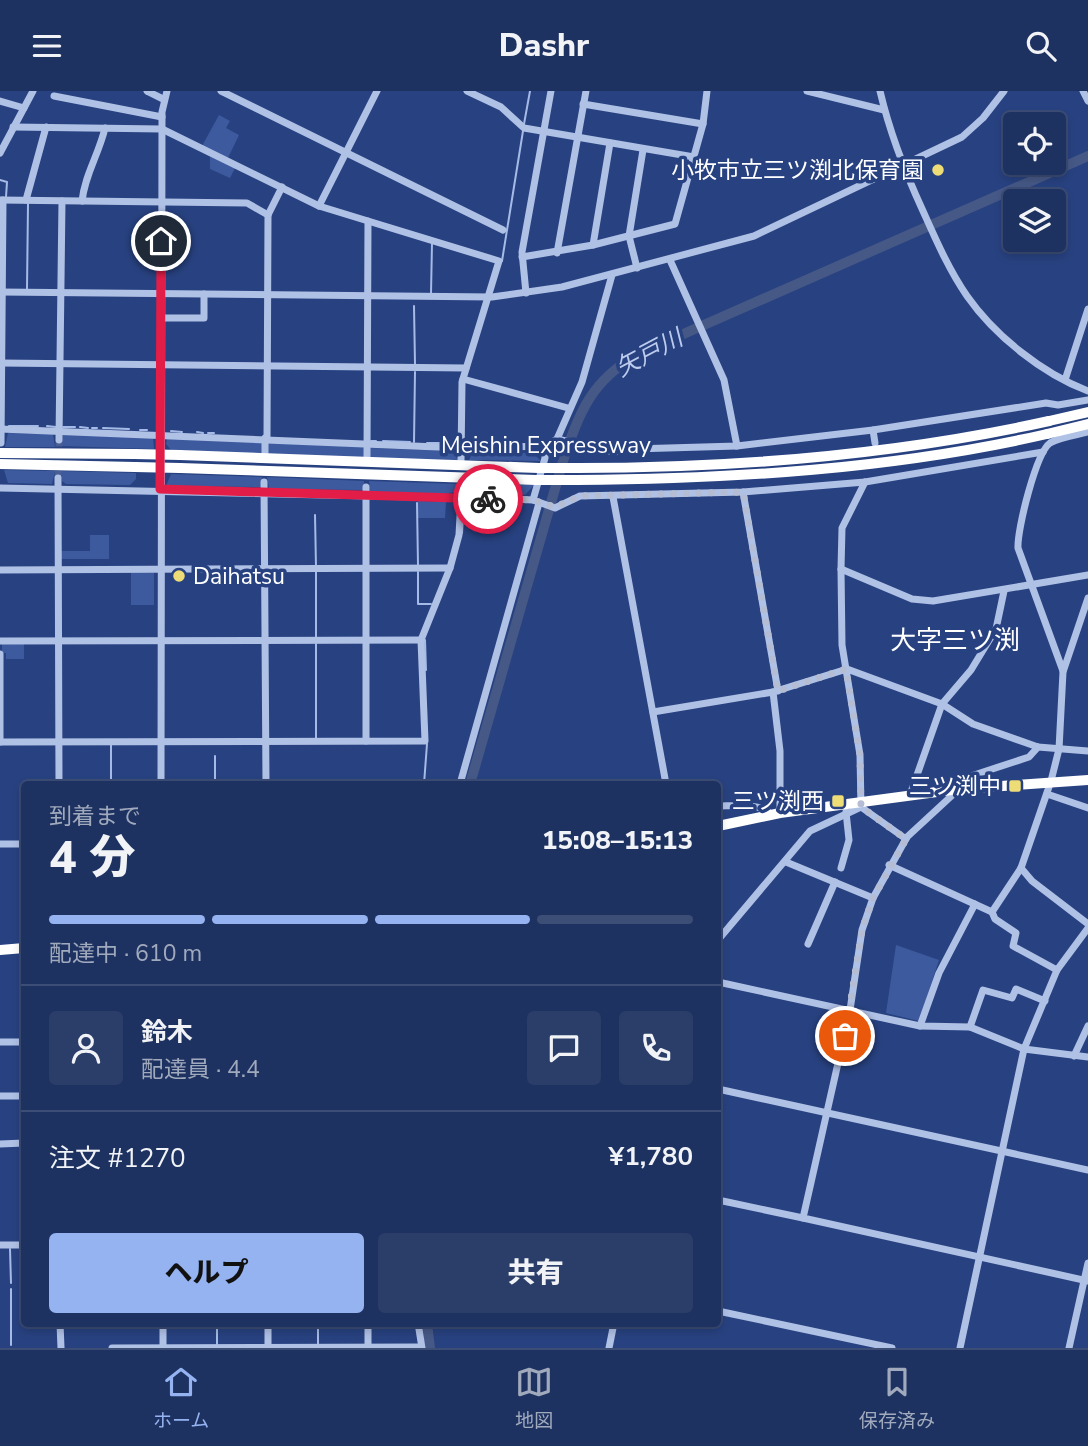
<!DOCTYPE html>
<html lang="ja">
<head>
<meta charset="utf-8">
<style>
  :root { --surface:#1e3261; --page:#2b3e6a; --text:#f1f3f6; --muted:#a1aabd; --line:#3c4d76; --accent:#95b2f1 }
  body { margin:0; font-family:"Nunito Sans","Noto Sans JP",sans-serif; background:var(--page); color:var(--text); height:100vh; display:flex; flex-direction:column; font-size:26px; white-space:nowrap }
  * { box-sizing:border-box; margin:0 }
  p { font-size:23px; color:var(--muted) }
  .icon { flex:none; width:38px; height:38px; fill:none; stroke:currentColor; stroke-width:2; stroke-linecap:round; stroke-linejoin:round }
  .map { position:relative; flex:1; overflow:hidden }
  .details { position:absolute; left:21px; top:690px; width:700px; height:546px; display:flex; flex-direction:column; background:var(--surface); border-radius:7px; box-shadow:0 4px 10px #0003,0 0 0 2px var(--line) }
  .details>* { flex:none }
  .controls { position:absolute; left:1003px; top:21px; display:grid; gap:14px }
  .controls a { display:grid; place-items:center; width:63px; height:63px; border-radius:7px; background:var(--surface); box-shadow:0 4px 10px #0003,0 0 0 2px var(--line); font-size:35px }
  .pin { position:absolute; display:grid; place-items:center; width:60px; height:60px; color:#fff; margin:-30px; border:4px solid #fff; border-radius:50%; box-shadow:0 2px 7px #0007 }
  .courier { position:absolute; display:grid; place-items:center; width:70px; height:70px; margin:-35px; border:5px solid #e11d48; border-radius:50%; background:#fff; color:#222; box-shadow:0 2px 9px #0007 }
  .headline em { font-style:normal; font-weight:800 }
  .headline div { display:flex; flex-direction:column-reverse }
  .headline { display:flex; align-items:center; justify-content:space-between; height:119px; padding:0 28px }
  h1 { font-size:46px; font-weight:800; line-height:52px }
  .bar { display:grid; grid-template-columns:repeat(4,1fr); gap:10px 7px; align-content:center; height:84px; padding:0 28px }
  .bar i { height:9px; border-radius:5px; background:var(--line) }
  .bar .selected { background:var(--accent) }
  .bar p { grid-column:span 4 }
  .line { display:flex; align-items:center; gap:18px; padding:0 28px; border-top:2px solid var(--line) }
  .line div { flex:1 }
  .round { display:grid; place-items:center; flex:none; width:74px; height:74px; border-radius:7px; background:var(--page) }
  .action { display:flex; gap:14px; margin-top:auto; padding:14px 28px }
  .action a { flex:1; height:80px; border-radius:7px; background:var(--accent); color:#111; font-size:28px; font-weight:800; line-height:80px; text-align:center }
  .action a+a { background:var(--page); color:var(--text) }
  header { display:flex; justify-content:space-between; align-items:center; height:91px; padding:0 28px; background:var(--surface); font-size:32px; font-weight:800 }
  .menu { display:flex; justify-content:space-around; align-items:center; height:98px; border-top:2px solid var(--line); background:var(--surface); font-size:19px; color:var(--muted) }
  .menu a { display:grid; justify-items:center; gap:4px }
  .menu .selected { color:var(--accent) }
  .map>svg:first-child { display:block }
  .green { fill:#3d5a9e }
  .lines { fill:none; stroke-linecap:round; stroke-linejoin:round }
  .stream { stroke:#a5bae6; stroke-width:2 }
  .river { stroke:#465886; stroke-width:10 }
  .minor-tunnel { stroke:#485e94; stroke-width:7; stroke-dasharray:7 3.5; stroke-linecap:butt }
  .minor { stroke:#b0c1e6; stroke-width:7 }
  .highway { stroke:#fff; stroke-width:10 }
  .highway-bridge { stroke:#fff; stroke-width:10 }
  .done { stroke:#b4bdd3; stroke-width:7; stroke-dasharray:0 12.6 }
  .route { stroke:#e11d48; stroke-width:9 }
  .poi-dot { fill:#eedc77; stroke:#284281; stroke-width:2.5 }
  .labels { text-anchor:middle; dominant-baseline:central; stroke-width:7; stroke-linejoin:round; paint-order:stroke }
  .poi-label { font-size:23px; fill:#fff; stroke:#284281; text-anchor:end }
  .street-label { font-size:23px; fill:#fff; stroke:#284281 }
  .water-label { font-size:24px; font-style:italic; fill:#bccbee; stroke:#284281 }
  .quarter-label { font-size:26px; fill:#fff; stroke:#284281 }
</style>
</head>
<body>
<header><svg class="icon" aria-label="menu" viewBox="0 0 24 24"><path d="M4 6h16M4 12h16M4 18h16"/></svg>Dashr<svg class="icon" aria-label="search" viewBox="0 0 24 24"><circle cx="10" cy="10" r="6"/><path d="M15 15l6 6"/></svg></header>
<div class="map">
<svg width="1088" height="1257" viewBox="0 0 1088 1257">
  <rect width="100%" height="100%" fill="#284281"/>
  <!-- green -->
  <g class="green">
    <polygon points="219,24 230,30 226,37 239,44 228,67 202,55"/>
    <polygon points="210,62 236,75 230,87 210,78"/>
    <polygon points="8,342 53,343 55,356 5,356"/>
    <polygon points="63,343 153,346 154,358 61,355"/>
    <polygon points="167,348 263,351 263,363 171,359 166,353"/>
    <polygon points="267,352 364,356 364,367 267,363"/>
    <polygon points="370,357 452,360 458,369 369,367"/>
    <polygon points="473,361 533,362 541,370 469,369"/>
    <polygon points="4,379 55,380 52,393 8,392"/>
    <polygon points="61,380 136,382 136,388 130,394 66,393 62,390"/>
    <polygon points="171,383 262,386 262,396 166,395"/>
    <polygon points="267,386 364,390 364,399 269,398"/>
    <polygon points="369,390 458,393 455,401 445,403 370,402"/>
    <polygon points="468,393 534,394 525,404 475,404 470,400"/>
    <polygon points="418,410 446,411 445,427 418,427"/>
    <polygon points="90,444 109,444 109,468 60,468 60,460 90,460"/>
    <polygon points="131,480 154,482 154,514 131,514"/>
    <polygon points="2,553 24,553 24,568 6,568 6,562 2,562"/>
    <polygon points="896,854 939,869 919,930 886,922"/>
  </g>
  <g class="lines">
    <!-- stream -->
    <g class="stream">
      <polyline points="524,33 530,0"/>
      <polyline points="0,89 7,91 6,106"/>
      <polyline points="502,170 523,40"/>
      <polyline points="27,198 28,113"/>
      <polyline points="431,203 432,152"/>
      <polyline points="414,215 415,273"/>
      <polyline points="9,335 38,335"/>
      <polyline points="47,335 56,336"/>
      <polyline points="63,336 75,336"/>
      <polyline points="80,336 88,337"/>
      <polyline points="92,337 97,337"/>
      <polyline points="103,337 129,338"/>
      <polyline points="140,339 147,339"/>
      <polyline points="171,340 182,341"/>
      <polyline points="197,341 203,342"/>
      <polyline points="208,342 214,342"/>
      <polyline points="371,350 376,350"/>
      <polyline points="383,350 410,351"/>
      <polyline points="414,351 415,281"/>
      <polyline points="427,352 458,352"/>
      <polyline points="464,403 464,395"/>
      <polyline points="417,412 418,474"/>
      <polyline points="315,424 316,476"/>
      <polyline points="462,442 464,412"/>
      <polyline points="316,481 316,546"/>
      <polyline points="418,481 418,513 431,513"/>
      <polyline points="425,549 426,579"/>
      <polyline points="316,553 316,647"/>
      <polyline points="215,665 215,693"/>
      <polyline points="111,693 111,654"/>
      <polyline points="424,693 427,653"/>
      <polyline points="10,1158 11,1192"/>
      <polyline points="11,1198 11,1254"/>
      <polyline points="217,1232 217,1253"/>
      <polyline points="318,1232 318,1253"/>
    </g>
    <!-- river -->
    <g class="river">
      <path d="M470,693L563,370C580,320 591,290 638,263L1088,65"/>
      <polyline points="427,1232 430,1257"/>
    </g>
    <!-- minor-tunnel -->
    <polyline class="minor-tunnel" points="58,387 59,349"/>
    <!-- minor -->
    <g class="minor">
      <polyline points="147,0 163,8"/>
      <polyline points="221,0 503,139"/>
      <polyline points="467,0 501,16 524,37 694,66"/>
      <polyline points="807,0 884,19"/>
      <path d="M880,0C890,43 905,81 923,120C936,149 949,179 967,205C995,245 1043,283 1088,300"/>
      <polyline points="1083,0 1088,10"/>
      <polyline points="54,5 162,26"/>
      <polyline points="0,10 24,17"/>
      <polyline points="583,13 703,33"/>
      <polyline points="13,36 162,38 319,115 368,130 367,366"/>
      <polyline points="0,62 33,0"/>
      <polyline points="0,109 247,112 268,124 267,347"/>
      <polyline points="26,109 46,36"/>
      <path d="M82,110C85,83 99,63 105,37"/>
      <polyline points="319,115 377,0"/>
      <polyline points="268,124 282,96"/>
      <polyline points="368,130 499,170 462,291 461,369"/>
      <polyline points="593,154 610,52"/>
      <polyline points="557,162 586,0"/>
      <polyline points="522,166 593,154 675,133 703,33 707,0"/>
      <polyline points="670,169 724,289 737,355"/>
      <polyline points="637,177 629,145 643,59"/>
      <polyline points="0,201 492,206 562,196 754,145 962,46 983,27 1004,0"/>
      <polyline points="526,202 522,161 551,0"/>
      <polyline points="161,227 204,227 204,203"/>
      <polyline points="0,272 466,277"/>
      <polyline points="463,288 568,317"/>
      <polyline points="1065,289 1088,218"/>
      <polyline points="0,338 462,357 544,355 557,348 582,291 612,184"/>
      <polyline points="873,339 875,352"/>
      <polyline points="557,348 614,361 633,358 737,355 873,339 1046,312 1058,314 1088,309"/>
      <polyline points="59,349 62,110"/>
      <polyline points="1,352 3,109"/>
      <polyline points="265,362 265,347"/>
      <polyline points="58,387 59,693"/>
      <polyline points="264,391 266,693"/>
      <polyline points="0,397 513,408 533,409 555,417 580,405 743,401 865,391 1043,361"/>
      <polyline points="743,401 778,600"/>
      <polyline points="613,406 666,693"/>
      <polyline points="459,407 460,395"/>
      <polyline points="533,409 545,367 544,355"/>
      <polyline points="841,478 912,508 933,510 1088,484"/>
      <polyline points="0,479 450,477"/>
      <polyline points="0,550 421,549"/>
      <polyline points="0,563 0,651"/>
      <path d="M1063,580L1018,457C1017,439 1036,362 1050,352C1060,346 1077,344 1088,341"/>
      <polyline points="773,601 780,660 780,722"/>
      <polyline points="653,621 773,601 847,578 942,613 973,633 1038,656 1088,660"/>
      <polyline points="366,650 366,396"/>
      <polyline points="0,651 425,650 421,549 450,477 459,444 461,407"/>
      <polyline points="1038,656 1029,666 965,687 959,698 907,746 873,807 862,839 850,919 803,1127 1088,1190"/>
      <polyline points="161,693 162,21 167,0"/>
      <polyline points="460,693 539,412"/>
      <polyline points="1047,703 1088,717"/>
      <polyline points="910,704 942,613 971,579 996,538 1004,500"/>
      <path d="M718,715C733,715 761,712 771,723"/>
      <polyline points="861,716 906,748"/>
      <polyline points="718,740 718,715"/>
      <polyline points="0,753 24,753"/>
      <polyline points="786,771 873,807"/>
      <polyline points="889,774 992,821 995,828 1016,842 1013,855 1057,879"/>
      <polyline points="841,777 849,749 846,721"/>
      <polyline points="1021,777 1032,790 1088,833"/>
      <polyline points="992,821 1021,777 1051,690 1059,658 1063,581 1088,507"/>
      <polyline points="718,849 810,740 861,716 860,664 842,554 841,478 842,437 865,391"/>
      <polyline points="808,853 835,791"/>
      <polyline points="718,891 920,935 970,936 1024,958 1088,966"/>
      <polyline points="920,935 939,882 975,813"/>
      <polyline points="970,936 983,899 1012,907 1016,898 1045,910"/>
      <polyline points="0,951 24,951"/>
      <polyline points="1074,965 1088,935"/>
      <polyline points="718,998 1088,1079"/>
      <polyline points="0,1005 24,1005"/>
      <polyline points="0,1053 24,1052"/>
      <polyline points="718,1109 803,1127"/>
      <polyline points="0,1154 24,1154"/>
      <polyline points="718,1220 892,1257"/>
      <polyline points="60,1232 61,1257"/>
      <polyline points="163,1232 163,1257"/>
      <polyline points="268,1232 268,1257"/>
      <polyline points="368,1232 368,1257"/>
      <polyline points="418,1232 422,1257"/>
      <polyline points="112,1257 421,1256"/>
      <polyline points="609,1257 614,1232"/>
      <polyline points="960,1257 1024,958 1057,879 1088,837"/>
      <polyline points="1069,1257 1088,1172"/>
    </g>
    <!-- highway -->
    <g class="highway">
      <polyline points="0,362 135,363"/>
      <polyline points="180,364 539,377"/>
      <polyline points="0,373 135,376"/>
      <polyline points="180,377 536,389"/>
      <path d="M578,377C736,377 895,364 1049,330"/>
      <path d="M576,389C733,388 894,378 1047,343"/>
      <polyline points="718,735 780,722 959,698 1088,689"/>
      <polyline points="0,859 24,857"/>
    </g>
    <!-- highway-bridge -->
    <g class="highway-bridge">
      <polyline points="1049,330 1088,321"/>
      <polyline points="1047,343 1088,333"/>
      <polyline points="135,363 180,364"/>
      <polyline points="135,376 180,377"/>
      <polyline points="539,377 578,377"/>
      <polyline points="536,389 576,389"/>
    </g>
  </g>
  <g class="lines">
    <!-- done -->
    <polyline class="done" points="488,408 533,409 555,416 580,405 743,401 778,600 846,578 860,664 861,716 906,748 873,807 862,839 845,945"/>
    <!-- route -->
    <polyline class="route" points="161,150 160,398 488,408"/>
  </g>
  <!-- markers -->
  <g class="poi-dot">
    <circle cx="938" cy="79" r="7"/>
    <circle cx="179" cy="485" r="7"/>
    <rect x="1008" y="688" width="14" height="14" rx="3.5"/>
    <rect x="831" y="703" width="14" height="14" rx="3.5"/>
  </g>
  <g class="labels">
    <!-- poi labels -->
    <g class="poi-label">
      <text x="924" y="79">小牧市立三ツ渕北保育園</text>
      <text x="193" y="485" text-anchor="start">Daihatsu</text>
      <text x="1001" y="695">三ツ渕中</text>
      <text x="824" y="710">三ツ渕西</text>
    </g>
    <!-- street labels -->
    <g class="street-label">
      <text x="546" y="354">Meishin Expressway</text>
    </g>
    <!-- water labels -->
    <g class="water-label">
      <text transform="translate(649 262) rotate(-28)">矢戸川</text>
    </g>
    <!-- quarter labels -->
    <g class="quarter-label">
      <text x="955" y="549">大字三ツ渕</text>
    </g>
  </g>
</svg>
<div class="controls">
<a><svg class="icon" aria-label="locate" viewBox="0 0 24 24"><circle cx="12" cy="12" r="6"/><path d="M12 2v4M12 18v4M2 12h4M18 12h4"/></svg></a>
<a><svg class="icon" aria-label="layers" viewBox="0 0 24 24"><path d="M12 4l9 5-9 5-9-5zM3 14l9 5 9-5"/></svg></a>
</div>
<div class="pin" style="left:845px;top:945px;background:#ea580c"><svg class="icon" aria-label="bag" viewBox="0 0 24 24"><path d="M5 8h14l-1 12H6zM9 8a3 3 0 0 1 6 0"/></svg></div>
<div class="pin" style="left:161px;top:150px;background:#1f2937"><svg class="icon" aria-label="home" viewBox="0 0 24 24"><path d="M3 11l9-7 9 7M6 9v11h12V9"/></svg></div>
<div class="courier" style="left:488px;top:408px"><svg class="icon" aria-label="bike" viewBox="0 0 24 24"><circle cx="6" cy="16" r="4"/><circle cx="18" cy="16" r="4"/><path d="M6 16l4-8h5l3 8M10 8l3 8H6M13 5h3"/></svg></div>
<section class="details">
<div class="headline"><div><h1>4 分</h1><p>到着まで</p></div><em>15:08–15:13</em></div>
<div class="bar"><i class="selected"></i><i class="selected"></i><i class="selected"></i><i></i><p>配達中 · 610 m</p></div>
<div class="line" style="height:126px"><a class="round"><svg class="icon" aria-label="person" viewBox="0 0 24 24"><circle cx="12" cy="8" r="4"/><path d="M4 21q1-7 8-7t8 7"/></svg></a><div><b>鈴木</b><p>配達員 · 4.4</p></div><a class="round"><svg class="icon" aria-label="chat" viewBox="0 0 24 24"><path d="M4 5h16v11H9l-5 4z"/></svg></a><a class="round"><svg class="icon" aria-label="phone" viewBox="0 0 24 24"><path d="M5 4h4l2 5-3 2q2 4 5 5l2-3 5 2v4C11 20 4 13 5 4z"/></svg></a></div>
<div class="line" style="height:91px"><div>注文 #1270</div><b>¥1,780</b></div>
<div class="action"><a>ヘルプ</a><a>共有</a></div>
</section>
</div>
<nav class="menu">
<a class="selected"><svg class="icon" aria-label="home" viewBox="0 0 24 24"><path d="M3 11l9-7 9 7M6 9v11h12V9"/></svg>ホーム</a>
<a><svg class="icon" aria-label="map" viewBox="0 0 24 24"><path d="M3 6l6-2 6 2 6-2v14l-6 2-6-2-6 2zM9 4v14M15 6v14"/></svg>地図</a>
<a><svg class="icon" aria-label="saved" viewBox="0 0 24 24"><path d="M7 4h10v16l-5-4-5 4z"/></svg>保存済み</a>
</nav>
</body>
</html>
